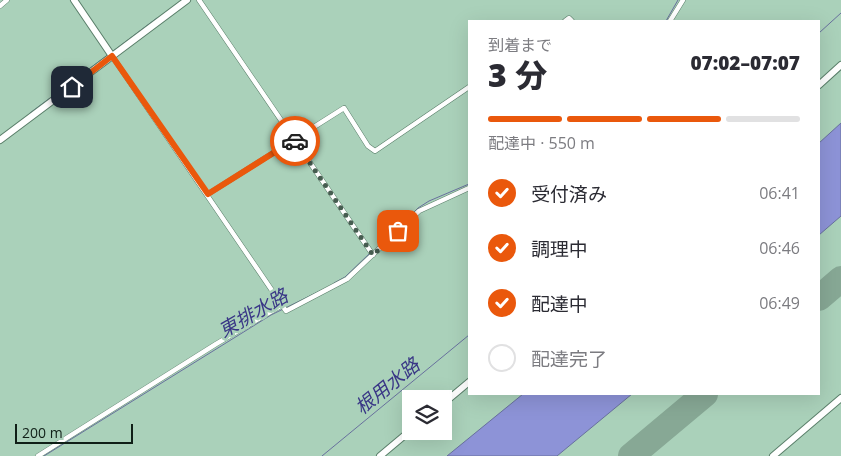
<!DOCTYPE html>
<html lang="ja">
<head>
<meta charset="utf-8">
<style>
  :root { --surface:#fff; --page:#f7f7f7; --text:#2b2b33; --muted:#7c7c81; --line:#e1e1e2; --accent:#ea580c }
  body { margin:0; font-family:"Open Sans","Noto Sans JP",sans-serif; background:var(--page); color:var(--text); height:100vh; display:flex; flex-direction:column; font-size:19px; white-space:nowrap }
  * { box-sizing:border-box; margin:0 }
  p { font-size:16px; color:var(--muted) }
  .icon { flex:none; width:28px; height:28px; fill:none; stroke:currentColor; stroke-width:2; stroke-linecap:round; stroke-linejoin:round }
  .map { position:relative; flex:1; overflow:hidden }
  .side { position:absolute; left:468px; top:20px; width:352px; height:375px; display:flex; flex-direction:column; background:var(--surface); border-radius:0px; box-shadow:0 5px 20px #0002 }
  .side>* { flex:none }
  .tools { position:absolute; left:402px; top:390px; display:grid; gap:10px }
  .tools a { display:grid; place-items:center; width:50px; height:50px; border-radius:0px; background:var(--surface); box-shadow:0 5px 20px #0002; font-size:25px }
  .scale { position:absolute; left:15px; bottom:12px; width:118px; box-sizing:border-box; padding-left:5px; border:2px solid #101f17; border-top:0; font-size:14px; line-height:18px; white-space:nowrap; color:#101f17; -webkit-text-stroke:4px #aad1ba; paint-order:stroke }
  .pin { position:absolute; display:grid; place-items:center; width:42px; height:42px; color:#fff; margin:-21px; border-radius:10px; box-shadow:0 2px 8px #0006 }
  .courier { position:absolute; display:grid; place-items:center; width:50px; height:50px; margin:-25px; border:4px solid #ea580c; border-radius:50%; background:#fff; color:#222; box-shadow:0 1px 6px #0007 }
  .overview em { font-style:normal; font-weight:800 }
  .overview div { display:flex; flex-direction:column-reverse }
  .overview { display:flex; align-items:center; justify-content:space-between; height:85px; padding:0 20px }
  h1 { font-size:32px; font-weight:800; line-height:38px }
  .bar { display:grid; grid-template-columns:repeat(4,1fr); gap:8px 5px; align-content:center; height:60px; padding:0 20px }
  .bar i { height:6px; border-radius:4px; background:var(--line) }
  .bar .current { background:var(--accent) }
  .bar p { grid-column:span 4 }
  ol { padding:0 20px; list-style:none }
  li { display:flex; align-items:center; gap:15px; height:55px }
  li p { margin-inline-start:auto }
  li .icon { padding:5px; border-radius:50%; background:var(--accent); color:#fff; stroke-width:4 }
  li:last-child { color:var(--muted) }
  li i { width:28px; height:28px; border:2px solid var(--line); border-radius:50% }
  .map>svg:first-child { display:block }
  .water { fill:#8d93d7; stroke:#68709d }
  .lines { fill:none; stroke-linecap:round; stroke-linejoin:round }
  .stream { stroke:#68709d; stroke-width:1 }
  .runway { stroke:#87a895; stroke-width:26 }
  .street-casing { stroke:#5a7f6a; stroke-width:5.5 }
  .secondary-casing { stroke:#5a7f6a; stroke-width:8 }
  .street { stroke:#fff; stroke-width:4.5 }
  .secondary { stroke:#fff; stroke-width:6 }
  .done { stroke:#465d50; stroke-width:5; stroke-dasharray:0 9 }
  .route { stroke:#ea580c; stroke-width:6 }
  .labels { text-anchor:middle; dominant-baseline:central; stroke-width:5; stroke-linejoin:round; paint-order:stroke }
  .water-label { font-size:19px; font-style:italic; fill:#393686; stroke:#aad1ba }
</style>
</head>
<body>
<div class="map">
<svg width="841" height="456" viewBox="0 0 841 456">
  <rect width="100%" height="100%" fill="#aad1ba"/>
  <!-- water -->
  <g class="water">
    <polygon points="841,123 841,216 819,235 819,143"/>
    <polygon points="523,394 632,394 557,456 447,456"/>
  </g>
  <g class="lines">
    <!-- stream -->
    <g class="stream">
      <polyline points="666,21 678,0"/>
      <polyline points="819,33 841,13"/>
      <polyline points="112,52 157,18"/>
      <polyline points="30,113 109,54"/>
      <polyline points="400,226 418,208 429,201 469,184"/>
      <polyline points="334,283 345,277 369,254"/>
      <polyline points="44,456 271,315 326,288"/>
      <polyline points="322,456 469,335"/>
    </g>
    <!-- runway -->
    <g class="runway">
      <polyline points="819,298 841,279"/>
      <polyline points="631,456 705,394"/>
    </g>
    <defs>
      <g id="street">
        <polyline points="199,0 373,255"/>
        <polyline points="0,6 7,0"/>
        <polyline points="565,21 569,18 572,21"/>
        <polyline points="670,21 683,0"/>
        <polyline points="112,56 286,311 347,279 419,211 469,188"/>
        <polyline points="208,194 344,108 368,146 375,151 469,87"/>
        <polyline points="38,456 216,344 282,305"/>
      </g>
      <g id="secondary">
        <polyline points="74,0 112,56"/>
        <polyline points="819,85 841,65"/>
        <polyline points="0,140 187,0"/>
        <polyline points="444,403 469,382"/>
        <polyline points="380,456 411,430"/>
        <polyline points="773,456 841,398"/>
      </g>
    </defs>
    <!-- street casing -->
    <use href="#street" class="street-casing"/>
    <!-- secondary casing -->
    <use href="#secondary" class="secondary-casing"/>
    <!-- street -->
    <use href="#street" class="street"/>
    <!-- secondary -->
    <use href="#secondary" class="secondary"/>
  </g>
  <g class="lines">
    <!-- done -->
    <polyline class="done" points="295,141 373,255 398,231"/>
    <!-- route -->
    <polyline class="route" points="72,87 112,56 208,194 294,140 295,141"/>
  </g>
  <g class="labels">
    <!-- water labels -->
    <g class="water-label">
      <text transform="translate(253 313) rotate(-30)">東排水路</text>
      <text transform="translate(387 386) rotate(-39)">根用水路</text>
    </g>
  </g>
</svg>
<div class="tools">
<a><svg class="icon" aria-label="layers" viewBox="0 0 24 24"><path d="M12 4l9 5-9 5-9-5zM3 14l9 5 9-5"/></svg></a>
</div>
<div class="scale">200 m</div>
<div class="pin" style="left:398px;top:231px;background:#ea580c"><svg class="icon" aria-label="bag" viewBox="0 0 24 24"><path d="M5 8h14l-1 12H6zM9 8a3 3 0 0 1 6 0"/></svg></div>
<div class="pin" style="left:72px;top:87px;background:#1f2937"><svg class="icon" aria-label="home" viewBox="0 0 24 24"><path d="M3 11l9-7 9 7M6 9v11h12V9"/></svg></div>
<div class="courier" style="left:295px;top:141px"><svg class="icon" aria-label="car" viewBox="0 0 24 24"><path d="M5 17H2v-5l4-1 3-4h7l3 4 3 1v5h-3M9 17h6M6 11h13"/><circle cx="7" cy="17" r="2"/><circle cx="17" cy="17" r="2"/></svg></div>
<section class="side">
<div class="overview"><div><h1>3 分</h1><p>到着まで</p></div><em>07:02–07:07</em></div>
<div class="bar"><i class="current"></i><i class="current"></i><i class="current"></i><i></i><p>配達中 · 550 m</p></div>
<ol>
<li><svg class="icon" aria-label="check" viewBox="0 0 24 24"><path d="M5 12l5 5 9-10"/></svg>受付済み<p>06:41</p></li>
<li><svg class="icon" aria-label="check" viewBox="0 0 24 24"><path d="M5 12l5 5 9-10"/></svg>調理中<p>06:46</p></li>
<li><svg class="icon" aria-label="check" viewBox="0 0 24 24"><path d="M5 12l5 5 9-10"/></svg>配達中<p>06:49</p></li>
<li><i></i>配達完了</li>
</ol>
</section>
</div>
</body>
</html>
